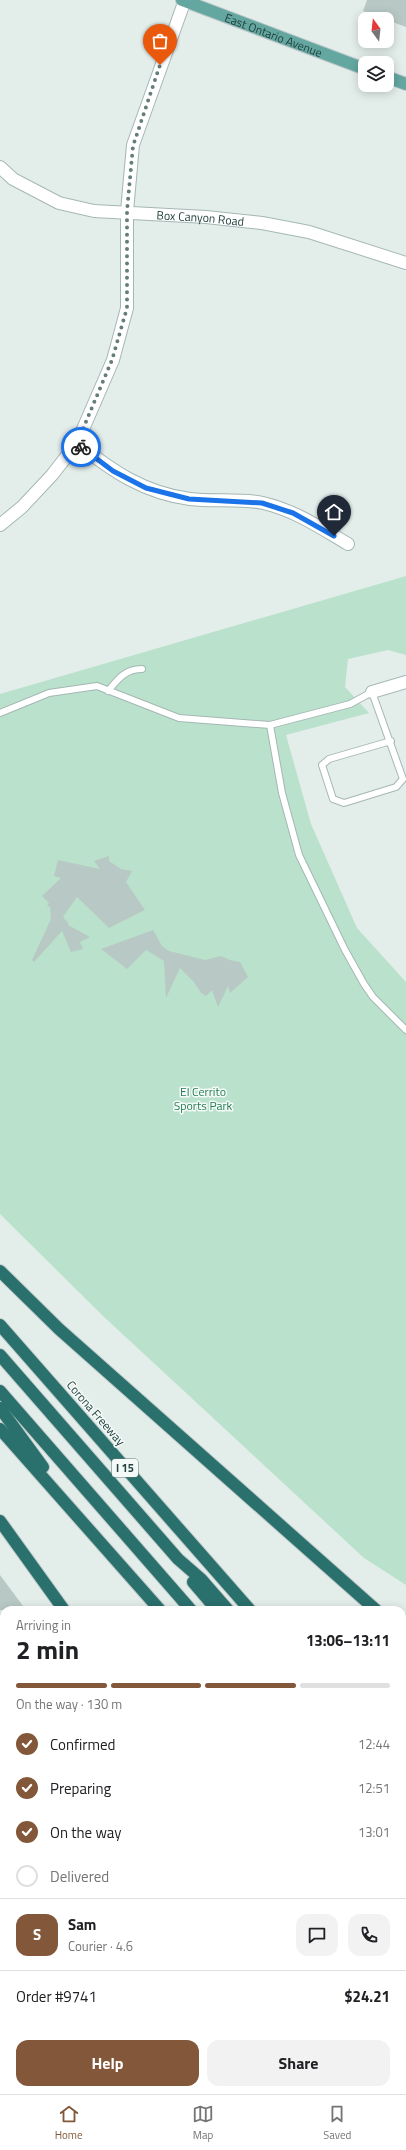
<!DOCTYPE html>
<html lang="en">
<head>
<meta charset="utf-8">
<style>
  :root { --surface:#fff; --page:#f2f2f2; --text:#202124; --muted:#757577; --line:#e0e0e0; --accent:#835739 }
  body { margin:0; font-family:"Titillium Web",sans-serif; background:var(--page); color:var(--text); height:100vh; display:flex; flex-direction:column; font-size:15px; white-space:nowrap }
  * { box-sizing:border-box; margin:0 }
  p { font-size:13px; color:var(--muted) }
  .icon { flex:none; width:22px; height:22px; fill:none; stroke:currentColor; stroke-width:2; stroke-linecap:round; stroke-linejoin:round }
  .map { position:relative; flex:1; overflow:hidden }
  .details { position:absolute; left:0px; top:1606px; width:406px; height:488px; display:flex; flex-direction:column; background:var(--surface); border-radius:12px 12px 0 0; box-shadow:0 2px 10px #0003 }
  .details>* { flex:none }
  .needle { width:26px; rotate:345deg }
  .fabs { position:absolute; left:358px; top:12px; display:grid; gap:8px }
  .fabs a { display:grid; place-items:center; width:36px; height:36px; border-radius:8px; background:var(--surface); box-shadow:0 2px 10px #0003; font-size:20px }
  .pin { position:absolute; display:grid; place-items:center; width:34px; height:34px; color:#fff; margin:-41px -17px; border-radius:50% 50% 50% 0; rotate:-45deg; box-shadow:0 0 4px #0007 }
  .pin .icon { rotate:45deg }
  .courier { position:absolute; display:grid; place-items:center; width:40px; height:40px; margin:-20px; border:3px solid #1a73e8; border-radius:50%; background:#fff; color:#222; box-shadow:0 1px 5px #0007 }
  .headline em { font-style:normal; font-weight:700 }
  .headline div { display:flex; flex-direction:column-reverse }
  .headline { display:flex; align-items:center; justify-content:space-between; height:68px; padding:0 16px }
  h1 { font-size:26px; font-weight:700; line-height:30px }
  .bar { display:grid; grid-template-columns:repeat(4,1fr); gap:6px 4px; align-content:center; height:48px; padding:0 16px }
  .bar i { height:5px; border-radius:3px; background:var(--line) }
  .bar .on { background:var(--accent) }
  .bar p { grid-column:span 4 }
  .line { display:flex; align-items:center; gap:10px; padding:0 16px; border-top:1px solid var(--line) }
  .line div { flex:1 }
  .round { display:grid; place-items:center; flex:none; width:42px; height:42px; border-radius:12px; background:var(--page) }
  ol { padding:0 16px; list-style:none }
  li { display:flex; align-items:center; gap:12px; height:44px }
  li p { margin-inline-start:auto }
  li .icon { padding:4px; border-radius:50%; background:var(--accent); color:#fff; stroke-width:4 }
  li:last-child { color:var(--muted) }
  li i { width:22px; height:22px; border:2px solid var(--line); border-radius:50% }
  .primary-button { display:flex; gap:8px; margin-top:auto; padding:8px 16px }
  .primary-button a { flex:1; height:46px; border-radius:12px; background:var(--accent); color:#fff; font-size:16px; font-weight:700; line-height:46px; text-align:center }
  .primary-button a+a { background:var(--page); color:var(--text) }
  .dock { display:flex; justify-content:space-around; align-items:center; height:56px; border-top:1px solid var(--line); background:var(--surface); font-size:11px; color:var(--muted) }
  .dock a { display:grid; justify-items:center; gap:2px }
  .dock .on { color:var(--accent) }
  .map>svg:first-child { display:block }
  .green { fill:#bae1cb }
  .building { fill:#b8c9c5 }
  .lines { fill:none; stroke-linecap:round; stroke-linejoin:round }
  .lane-casing { stroke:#a5b7b4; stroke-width:8 }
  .street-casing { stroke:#a5b7b4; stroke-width:14 }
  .secondary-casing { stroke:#a0bbb6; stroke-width:14 }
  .primary-casing { stroke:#c1cac9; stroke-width:14 }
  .highway-casing { stroke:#c1cac9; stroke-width:14 }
  .lane { stroke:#fff; stroke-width:6 }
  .street { stroke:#fff; stroke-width:12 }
  .secondary { stroke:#fff; stroke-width:12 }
  .primary { stroke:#64a7a1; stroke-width:12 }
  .highway { stroke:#2a706d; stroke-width:12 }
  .done { stroke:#657e7b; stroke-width:4; stroke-dasharray:0 7.2 }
  .route { stroke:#1a73e8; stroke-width:5 }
  .labels { text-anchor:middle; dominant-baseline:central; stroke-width:3; stroke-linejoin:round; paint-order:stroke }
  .shield { fill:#f4faf8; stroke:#607976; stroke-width:1 }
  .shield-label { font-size:11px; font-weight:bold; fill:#21423e }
  .street-label { font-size:12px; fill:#21423e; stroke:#f4faf8 }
  .park-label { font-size:12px; fill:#277c56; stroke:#f4faf8 }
</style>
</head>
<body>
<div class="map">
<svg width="406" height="2094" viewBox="0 0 406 2094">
  <rect width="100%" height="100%" fill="#e3eeeb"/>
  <!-- green -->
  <polygon class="green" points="406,576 406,655 388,650 348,659 345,687 369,713 286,735 311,824 357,928 406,982 406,1585 364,1558 103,1316 0,1214 0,694"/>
  <!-- building -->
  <g class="building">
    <polygon points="367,0 406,0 406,27 363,11"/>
    <polygon points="109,856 109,861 121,869 132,871 126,882 145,910 109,928 77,897 63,917 69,924 68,925 90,937 80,942 83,949 71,952 62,931 34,962 32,960 51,919 50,907 47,905 49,903 42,896 61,878 54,876 58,860 100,869 94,861"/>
    <polygon points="153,930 162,946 169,951 205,960 221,956 230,960 240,962 248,977 230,993 228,986 218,1007 212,990 206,996 201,993 194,982 180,968 166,998 164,961 146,950 127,969 101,949"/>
    <polygon points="0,1575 26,1610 0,1610"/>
  </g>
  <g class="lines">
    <defs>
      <g id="lane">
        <path d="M108,691C118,679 125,669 142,669"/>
        <polyline points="0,713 49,693 97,686 179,718 270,725"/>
        <polyline points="391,741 329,759 322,765 333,799 344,803 396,787 403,779 372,692 350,704 270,725 282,793 299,855 345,950 364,984 373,997 406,1030"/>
        <polyline points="3,1734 4,1740"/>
        <polyline points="0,1872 4,1883"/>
        <polyline points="0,1943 4,1958"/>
        <polyline points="402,2089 406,2084"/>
      </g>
      <g id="street">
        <path id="s1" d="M0,167L13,179L59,203L94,211L206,217L262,223L309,232L406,263"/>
        <path d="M77,443C112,471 144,493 190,499C214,502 240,498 263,503C294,510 321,528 348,544"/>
        <polyline points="0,525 22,507 52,475 77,443 113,360 127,308 127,211 133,145 185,0"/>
        <polyline points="372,692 406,682"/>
        <polyline points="0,2090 4,2087"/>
      </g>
      <polyline id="secondary" points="402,2072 406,2075"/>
      <g id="primary">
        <path id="s2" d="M182,0L365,69"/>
        <polyline points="387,77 406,84"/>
        <polyline points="0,2010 4,2007"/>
        <polyline points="0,2048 4,2044"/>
      </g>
      <g id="highway">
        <polyline points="0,1271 59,1329 376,1610"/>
        <polyline points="0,1325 250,1610"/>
        <polyline points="0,1355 178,1559 201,1579 228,1610"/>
        <polyline points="0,1391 191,1610"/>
        <polyline points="0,1408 43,1467"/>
        <polyline points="0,1429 160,1610"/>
        <polyline points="0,1521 64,1610"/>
        <polyline points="193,1582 217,1610"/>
        <polyline points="402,1636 406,1642"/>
        <polyline points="402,1782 406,1787"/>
        <polyline points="402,1806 406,1811"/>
        <polyline points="402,1823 406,1828"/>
        <polyline points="402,1850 406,1855"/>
        <polyline points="402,1888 406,1893"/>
        <polyline points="402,1975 406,1978"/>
      </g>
    </defs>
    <!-- lane casing -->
    <use href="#lane" class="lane-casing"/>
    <!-- street casing -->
    <use href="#street" class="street-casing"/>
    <!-- secondary casing -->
    <use href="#secondary" class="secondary-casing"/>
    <!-- primary casing -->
    <use href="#primary" class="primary-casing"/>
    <!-- highway casing -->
    <use href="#highway" class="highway-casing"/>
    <!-- lane -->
    <use href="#lane" class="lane"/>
    <!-- street -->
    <use href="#street" class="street"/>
    <!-- secondary -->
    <use href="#secondary" class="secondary"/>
    <!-- primary -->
    <use href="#primary" class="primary"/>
    <!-- highway -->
    <use href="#highway" class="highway"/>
  </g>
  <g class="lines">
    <!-- done -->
    <polyline class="done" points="81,447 77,443 112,360 127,308 127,211 133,146 160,65"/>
    <!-- route -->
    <polyline class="route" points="81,447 113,471 146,488 189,499 262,503 293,513 334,536"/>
  </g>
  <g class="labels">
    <!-- shield labels -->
    <rect class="shield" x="112" y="1459" width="26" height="18" rx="3"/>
    <g class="shield-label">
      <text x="125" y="1468">I 15</text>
    </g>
    <!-- street labels -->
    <g class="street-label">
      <text stroke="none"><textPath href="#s2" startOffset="98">East Ontario Avenue</textPath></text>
      <text stroke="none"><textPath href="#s1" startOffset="212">Box Canyon Road</textPath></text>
      <text transform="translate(96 1413) rotate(49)">Corona Freeway</text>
    </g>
    <!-- park labels -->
    <g class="park-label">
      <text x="203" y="1091">El Cerrito<tspan x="203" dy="14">Sports Park</tspan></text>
    </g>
  </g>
</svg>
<div class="fabs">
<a><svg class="needle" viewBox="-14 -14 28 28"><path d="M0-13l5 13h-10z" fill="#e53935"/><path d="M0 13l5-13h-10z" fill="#757577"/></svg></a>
<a><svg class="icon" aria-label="layers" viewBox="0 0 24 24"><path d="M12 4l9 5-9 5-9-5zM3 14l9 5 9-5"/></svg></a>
</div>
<div class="pin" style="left:160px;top:65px;background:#ea580c"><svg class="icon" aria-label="bag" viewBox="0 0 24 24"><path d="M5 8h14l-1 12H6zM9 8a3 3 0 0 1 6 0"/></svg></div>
<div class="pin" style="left:334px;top:536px;background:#1f2937"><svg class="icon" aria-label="home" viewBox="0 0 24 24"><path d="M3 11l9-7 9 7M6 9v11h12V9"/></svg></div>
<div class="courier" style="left:81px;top:447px"><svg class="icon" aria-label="bike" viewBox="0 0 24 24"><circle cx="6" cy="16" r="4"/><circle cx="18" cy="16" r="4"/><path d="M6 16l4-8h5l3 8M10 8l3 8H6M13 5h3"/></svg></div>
<section class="details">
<div class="headline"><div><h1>2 min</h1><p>Arriving in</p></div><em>13:06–13:11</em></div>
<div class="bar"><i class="on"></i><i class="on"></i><i class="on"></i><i></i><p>On the way · 130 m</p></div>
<ol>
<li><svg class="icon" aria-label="check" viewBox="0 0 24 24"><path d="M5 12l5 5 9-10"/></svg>Confirmed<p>12:44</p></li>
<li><svg class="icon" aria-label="check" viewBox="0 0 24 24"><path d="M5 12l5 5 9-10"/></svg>Preparing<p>12:51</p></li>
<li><svg class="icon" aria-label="check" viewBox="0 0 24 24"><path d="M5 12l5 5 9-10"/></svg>On the way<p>13:01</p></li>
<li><i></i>Delivered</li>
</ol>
<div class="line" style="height:72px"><b class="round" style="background:var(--accent);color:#fff">S</b><div><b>Sam</b><p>Courier · 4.6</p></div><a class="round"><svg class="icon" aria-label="chat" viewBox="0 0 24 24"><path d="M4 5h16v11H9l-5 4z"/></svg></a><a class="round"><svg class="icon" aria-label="phone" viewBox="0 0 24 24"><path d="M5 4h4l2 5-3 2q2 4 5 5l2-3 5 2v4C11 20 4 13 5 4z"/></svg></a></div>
<div class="line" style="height:52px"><div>Order #9741</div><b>$24.21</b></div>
<div class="primary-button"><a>Help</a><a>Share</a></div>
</section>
</div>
<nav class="dock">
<a class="on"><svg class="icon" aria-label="home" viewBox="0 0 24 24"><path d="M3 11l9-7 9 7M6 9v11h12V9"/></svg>Home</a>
<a><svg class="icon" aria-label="map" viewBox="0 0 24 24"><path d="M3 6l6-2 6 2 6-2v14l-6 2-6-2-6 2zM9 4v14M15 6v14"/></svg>Map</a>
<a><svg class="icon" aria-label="saved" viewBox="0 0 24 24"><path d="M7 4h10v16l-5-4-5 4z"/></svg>Saved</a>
</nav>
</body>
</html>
